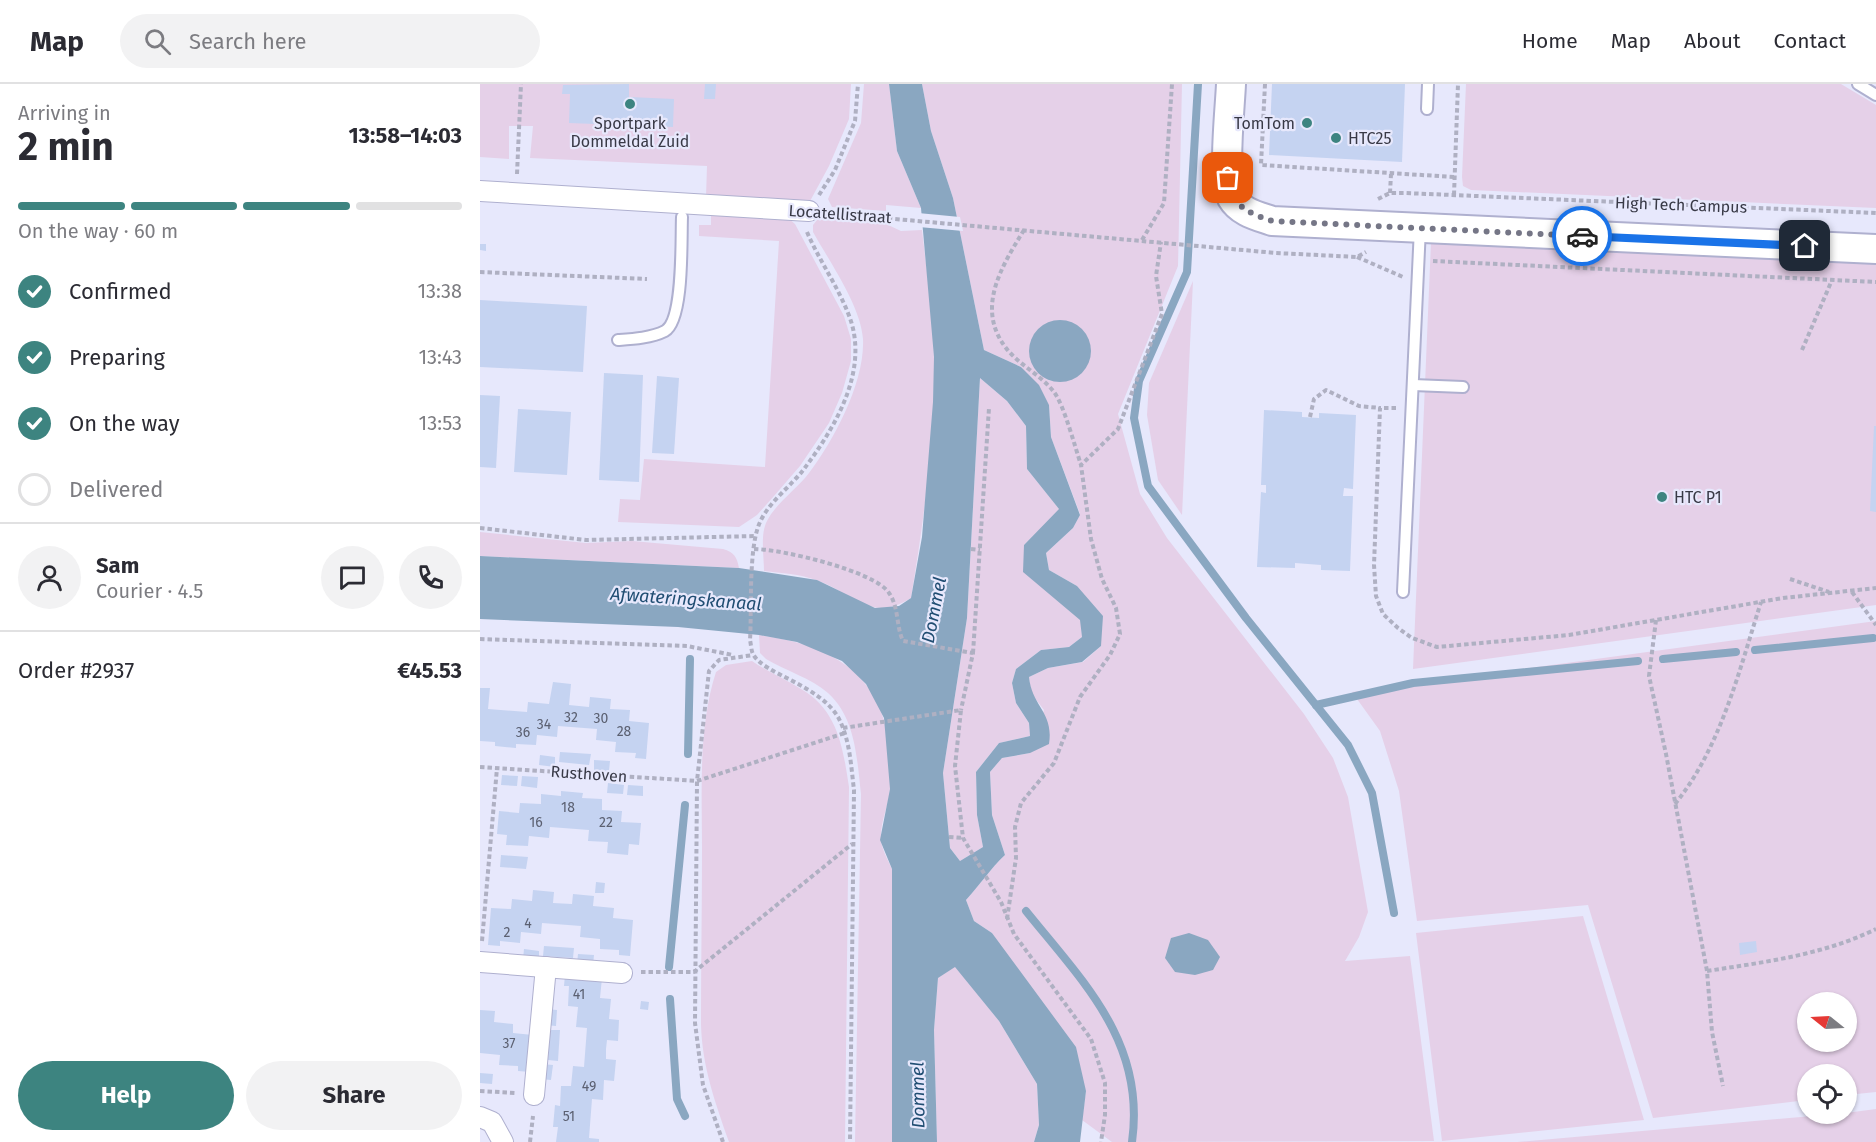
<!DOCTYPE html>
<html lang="en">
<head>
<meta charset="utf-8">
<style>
  :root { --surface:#fff; --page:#f2f2f3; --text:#2b2b33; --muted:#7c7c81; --line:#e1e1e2; --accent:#3d8480 }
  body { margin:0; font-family:"Fira Sans",sans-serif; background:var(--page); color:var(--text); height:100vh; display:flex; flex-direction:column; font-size:22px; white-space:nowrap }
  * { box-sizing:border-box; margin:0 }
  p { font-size:20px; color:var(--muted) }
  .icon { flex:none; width:33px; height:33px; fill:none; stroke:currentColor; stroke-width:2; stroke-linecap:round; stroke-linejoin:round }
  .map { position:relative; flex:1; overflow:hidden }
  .drawer { display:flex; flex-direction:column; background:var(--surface); width:480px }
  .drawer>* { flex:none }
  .needle { width:39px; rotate:288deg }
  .controls { position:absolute; left:1317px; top:908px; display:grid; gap:12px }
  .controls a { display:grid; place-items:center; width:60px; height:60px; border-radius:50%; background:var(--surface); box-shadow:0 2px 4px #0004; font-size:30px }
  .pin { position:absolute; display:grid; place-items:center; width:51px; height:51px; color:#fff; margin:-26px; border-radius:12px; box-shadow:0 3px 9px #0006 }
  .courier { position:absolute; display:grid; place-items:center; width:60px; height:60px; margin:-30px; border:4px solid #1a73e8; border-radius:50%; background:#fff; color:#222; box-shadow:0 2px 8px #0007 }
  .summary em { font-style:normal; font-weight:700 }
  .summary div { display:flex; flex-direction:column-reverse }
  .summary { display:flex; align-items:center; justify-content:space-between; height:102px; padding:0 18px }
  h1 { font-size:39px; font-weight:700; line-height:45px }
  .bar { display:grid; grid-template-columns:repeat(4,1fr); gap:9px 6px; align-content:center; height:72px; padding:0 18px }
  .bar i { height:8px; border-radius:4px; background:var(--line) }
  .bar .current { background:var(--accent) }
  .bar p { grid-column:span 4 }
  .line { display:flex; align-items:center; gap:15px; padding:0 18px; border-top:2px solid var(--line) }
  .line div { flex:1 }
  .round { display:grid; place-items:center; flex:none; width:63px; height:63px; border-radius:32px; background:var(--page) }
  ol { padding:0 18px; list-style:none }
  li { display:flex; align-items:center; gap:18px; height:66px }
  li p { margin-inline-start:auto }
  li .icon { padding:6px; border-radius:50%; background:var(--accent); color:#fff; stroke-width:4 }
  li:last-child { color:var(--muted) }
  li i { width:33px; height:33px; border:3px solid var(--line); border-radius:50% }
  .primary-button { display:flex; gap:12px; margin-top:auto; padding:12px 18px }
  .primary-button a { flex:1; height:69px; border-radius:36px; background:var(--accent); color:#fff; font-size:24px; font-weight:700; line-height:69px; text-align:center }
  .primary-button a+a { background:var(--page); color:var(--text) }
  header { display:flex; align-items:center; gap:36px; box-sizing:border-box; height:84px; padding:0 30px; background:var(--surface); border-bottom:2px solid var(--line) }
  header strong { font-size:28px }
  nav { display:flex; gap:33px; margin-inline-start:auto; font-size:21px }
  .search { width:420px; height:54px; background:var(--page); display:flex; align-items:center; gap:15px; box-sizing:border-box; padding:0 21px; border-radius:33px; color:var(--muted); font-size:22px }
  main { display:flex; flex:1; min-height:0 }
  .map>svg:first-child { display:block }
  .green { fill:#e5d0e8; fill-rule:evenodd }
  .water { fill:#8aa7c1; fill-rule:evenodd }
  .pier { fill:#e7e8fc }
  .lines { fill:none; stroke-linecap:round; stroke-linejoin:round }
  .stream { stroke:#8aa7c1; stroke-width:8 }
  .building { fill:#c5d3f1 }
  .lane-casing { stroke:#afb0cf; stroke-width:14 }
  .street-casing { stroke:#afb0cf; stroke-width:22 }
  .secondary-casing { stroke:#afb0cf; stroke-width:32 }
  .path { stroke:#afb0c2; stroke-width:4; stroke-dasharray:4.5 3; stroke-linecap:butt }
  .lane { stroke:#fff; stroke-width:10 }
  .street { stroke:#fff; stroke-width:20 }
  .secondary { stroke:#fff; stroke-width:28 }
  .done { stroke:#757686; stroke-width:6; stroke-dasharray:0 10.8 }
  .route { stroke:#1a73e8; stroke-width:8 }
  .poi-dot { fill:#3d8480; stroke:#e7e8fc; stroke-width:2 }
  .labels { text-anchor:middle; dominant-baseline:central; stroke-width:4.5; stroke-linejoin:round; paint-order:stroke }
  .number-label { font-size:14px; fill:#5b6071 }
  .poi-label { font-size:16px; fill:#383946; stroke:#e7e8fc; text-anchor:start }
  .street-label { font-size:16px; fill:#383946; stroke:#e7e8fc }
  .water-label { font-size:18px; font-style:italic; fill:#204d72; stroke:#e7e8fc }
</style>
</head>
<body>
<header>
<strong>Map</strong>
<div class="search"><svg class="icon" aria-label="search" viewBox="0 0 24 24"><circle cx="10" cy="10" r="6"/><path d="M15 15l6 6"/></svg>Search here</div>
<nav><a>Home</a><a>Map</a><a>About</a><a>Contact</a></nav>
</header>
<main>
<section class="drawer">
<div class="summary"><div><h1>2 min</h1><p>Arriving in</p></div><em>13:58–14:03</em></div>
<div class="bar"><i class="current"></i><i class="current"></i><i class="current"></i><i></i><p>On the way · 60 m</p></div>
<ol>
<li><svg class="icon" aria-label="check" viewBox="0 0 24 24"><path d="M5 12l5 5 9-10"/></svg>Confirmed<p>13:38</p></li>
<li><svg class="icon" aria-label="check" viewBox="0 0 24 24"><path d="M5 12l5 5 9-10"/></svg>Preparing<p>13:43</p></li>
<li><svg class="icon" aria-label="check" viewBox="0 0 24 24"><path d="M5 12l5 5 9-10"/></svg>On the way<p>13:53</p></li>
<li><i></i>Delivered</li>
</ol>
<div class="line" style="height:108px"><a class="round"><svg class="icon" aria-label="person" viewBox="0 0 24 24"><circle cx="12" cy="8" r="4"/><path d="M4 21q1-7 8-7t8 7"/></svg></a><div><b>Sam</b><p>Courier · 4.5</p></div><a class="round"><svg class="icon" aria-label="chat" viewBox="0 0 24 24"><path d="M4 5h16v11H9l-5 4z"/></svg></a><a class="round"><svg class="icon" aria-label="phone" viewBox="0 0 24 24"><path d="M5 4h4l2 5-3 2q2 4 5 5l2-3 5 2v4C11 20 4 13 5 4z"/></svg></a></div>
<div class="line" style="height:78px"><div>Order #2937</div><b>€45.53</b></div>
<div class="primary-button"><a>Help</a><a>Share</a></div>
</section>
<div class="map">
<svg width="1396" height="1058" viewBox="0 0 1396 1058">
  <rect width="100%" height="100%" fill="#e7e8fc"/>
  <!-- green -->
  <g class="green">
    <polygon points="0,0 371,0 369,35 349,82 329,119 226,113 227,82 50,74 53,42 29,42 29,75 0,73"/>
    <polygon points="384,0 409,0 417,67 441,124 406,121 406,127 352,123 348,115 381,39"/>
    <path d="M442,0H702L698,182L638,330L660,410L687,454L824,630L853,674L868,713L888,828L879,853L865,877L930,872L954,1057L632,1058L602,1036L606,1007L512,849L494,837L486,816C500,801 510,785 525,771L512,731L510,688L522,674L550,669L564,626L551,609L549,593L568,584L603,578L621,562L597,502L569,486L566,469L593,444L600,430L571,353L569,321L541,283L504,266L473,114L451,47ZM580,237L607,254C616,281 595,303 568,296L551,257L563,242Z"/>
    <polygon points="986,0 1361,0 1396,21 1396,124 991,106 983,102 982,93"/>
    <polygon points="231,128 307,133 315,140 364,232 371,255 371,277 362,309 349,339 320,382 294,412 277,431 259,443 138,438 140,415 160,416 164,375 285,383 299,157 219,152 219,141 231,141"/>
    <path d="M344,135L406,140L421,147L442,146C447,189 453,231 454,274C455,355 444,435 431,514C390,540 372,508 336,496C319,490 302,489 284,487C284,473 280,450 287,437C296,419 317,405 329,389C354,356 385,298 383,255C381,222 349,177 333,148V141L337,136Z"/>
    <polygon points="951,158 1396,177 1396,521 933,585"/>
    <polygon points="713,197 702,431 678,396 667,331 669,299"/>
    <polygon points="500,294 527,317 546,342 547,385 580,426 544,461 578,515 601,536 602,553 589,563 561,566 536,585 532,599 536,619 549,639 550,652 519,659 496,688 497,731 503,763 480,777 470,764 463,689 487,534"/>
    <path d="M0,448L106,459L152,457L243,465C254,468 257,473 259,484L0,472Z"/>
    <path d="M1396,537V1008L1367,1011L1366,990H1328L1327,1016L1173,1034L1108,821L937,837L919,707L900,647L872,608ZM1328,918H1366V957H1328Z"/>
    <path d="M279,551C372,563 417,607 410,705C409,721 400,738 401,755C401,764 408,776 412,785V1058H375L381,710C377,676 376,634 348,609C331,594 306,587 286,575L280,569Z"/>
    <path d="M272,577C288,588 305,595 321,605C358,626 363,664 369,703L365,1058H249C235,1018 222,982 221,940C221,882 222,823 222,765C222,707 218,644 236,588L246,581Z"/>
    <polygon points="1103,832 1164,1036 962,1057 936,849"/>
    <polygon points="475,882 519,937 557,1000 559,1041 554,1058 457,1058 454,946 458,894"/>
    <polygon points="1396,1025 1396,1058 1037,1058 1366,1029"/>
  </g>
  <!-- water -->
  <g class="water">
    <path d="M409,0H442L451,47L473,114L504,266L541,283L559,301L569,321L571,353L600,431L593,444L566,469L569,486L597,502L623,532L621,562L602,578L568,584L549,593C552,623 574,628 569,660L550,669L522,674L510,688L512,731L525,771C510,785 500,801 486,816L494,837L512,849L596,963L606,1007L600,1058H554L559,1041L557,1000L519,937L475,883L458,894L454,946L457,1058H412V785L400,756L410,705L404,634L386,600L362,577L317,558L279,551L198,543L0,535V472L259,484L337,496L395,524L419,522L431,514L442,453L453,318L454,273L441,124L417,67ZM500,294L527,317L546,342L547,385L579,425L544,461L543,488L600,536L602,553L589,563L561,566L536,585L532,599L536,619L549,639L550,652L519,659L496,688L497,731L503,763L480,777L470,764L463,689L487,534Z"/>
    <circle cx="580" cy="267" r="31"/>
    <polygon points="709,849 728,856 740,873 733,886 715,891 695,888 685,874 691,854"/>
  </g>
  <!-- pier -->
  <polygon class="pier" points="438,129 480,133 483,147 439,143"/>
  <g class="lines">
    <!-- stream -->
    <g class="stream">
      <polyline points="718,0 707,188 659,297 654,334 668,402 766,534 868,661 892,709 914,829"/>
      <polyline points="1275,566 1393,554"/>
      <polyline points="1183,575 1256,568"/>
      <polyline points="836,621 933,599 1158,577"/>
      <polyline points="208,670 210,575"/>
      <path d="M546,827C603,898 666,958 652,1058"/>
      <polyline points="189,883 205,721"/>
      <polyline points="190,915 197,1015 205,1032"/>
    </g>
  </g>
  <!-- building -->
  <g class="building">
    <polygon points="149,0 149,13 194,15 193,43 89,39 90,10 82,10 83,1"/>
    <polygon points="225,0 236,0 235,15 224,15"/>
    <polygon points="792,0 925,0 922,78 789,71"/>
    <polygon points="0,160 6,160 6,167 0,166"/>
    <polygon points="0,216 107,222 103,288 0,283"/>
    <polygon points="124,289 163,291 159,398 119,396"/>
    <polygon points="177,292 199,294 194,370 172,369"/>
    <polygon points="0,311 20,312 16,384 0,383"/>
    <polygon points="38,325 91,328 87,391 34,388"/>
    <polygon points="784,326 822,328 822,333 839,334 839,329 876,331 873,405 864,404 863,412 873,412 870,487 841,486 841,481 815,479 815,484 777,483 781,408 786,409 786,401 781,401"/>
    <polygon points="1394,342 1396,342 1396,428 1390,427"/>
    <polygon points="73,598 91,600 89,621 109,623 110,613 131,615 130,625 150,626 149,637 169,639 166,675 155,674 156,669 135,668 136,658 116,656 117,645 78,642 77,653 57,651 56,661 36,660 36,664 15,662 15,658 0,657 0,604 10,604 8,625 47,628 48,618 69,620"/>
    <polygon points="80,668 111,670 109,681 79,678"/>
    <polygon points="60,671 75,673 75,683 59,681"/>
    <polygon points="114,676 130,677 129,687 114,686"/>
    <polygon points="22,691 38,692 37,702 21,701"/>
    <polygon points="42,692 58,693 57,704 41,702"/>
    <polygon points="128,699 144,701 143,710 127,709"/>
    <polygon points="148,701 163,702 163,712 147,711"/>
    <polygon points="81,707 103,709 102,714 122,715 122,726 142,727 141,738 161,739 159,761 149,760 148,771 127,769 128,758 108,757 109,746 70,743 69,754 49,752 48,762 26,761 27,751 17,750 19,727 39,729 40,719 61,720 61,710 81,712"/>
    <polygon points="21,771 48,773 46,785 20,783"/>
    <polygon points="116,798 125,799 124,809 115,809"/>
    <polygon points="53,806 74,808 73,819 92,820 93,810 114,812 113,822 134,824 133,834 153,836 150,872 139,871 139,866 120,865 120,855 100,853 101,842 62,839 61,850 41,848 40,859 20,857 20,862 8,861 11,824 31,825 32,815 52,817"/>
    <polygon points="1276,857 1277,868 1260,871 1259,859"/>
    <polygon points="64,862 94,864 93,874 63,872"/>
    <polygon points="44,865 59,867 59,877 43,875"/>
    <polygon points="98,870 114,871 113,881 97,880"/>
    <polygon points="85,891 122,894 120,914 131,915 129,935 139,936 138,957 127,956 126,965 126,975 136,976 134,997 124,996 123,1016 112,1015 109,1054 119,1055 119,1058 76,1058 78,1043 73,1043 75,1021 80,1022 81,1002 91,1002 93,982 104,983 107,944 96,943 98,923 88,922 89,902 84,902"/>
    <polygon points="161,917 169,918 168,926 160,925"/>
    <polygon points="67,925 77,926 76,942 65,941"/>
    <polygon points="0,926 15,927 14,938 33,940 33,949 53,951 50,988 38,987 38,982 19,981 20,971 0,969"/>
    <polygon points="70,946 80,946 78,977 68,976"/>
    <polygon points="62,980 73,981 71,996 61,995"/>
    <polygon points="0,989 13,990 12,1000 0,999"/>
  </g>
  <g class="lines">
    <defs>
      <g id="lane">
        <polyline points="1378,0 1396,11"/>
        <polyline points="947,25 948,0"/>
        <path d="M138,256C153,255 171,254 185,247C204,236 201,156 202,133"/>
        <polyline points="933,301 983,303"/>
        <polyline points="923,508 940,144"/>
      </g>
      <g id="street">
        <polyline points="0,107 329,127"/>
        <polyline points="0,878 142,889"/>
        <polyline points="54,1011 66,883"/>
        <polyline points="0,1033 12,1038 23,1058"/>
      </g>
      <path id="secondary" d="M751,0C750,25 742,94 752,114C760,128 778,132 792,137L1396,165"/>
    </defs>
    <!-- lane casing -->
    <use href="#lane" class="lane-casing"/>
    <!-- street casing -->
    <use href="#street" class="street-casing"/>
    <!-- secondary casing -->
    <use href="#secondary" class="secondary-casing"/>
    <!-- path -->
    <g class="path">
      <polyline points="785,0 781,81 974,93"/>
      <polyline points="37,90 41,0"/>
      <polyline points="910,109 911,90"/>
      <polyline points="339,111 355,86 375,37 378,0"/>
      <polyline points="974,111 978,0"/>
      <polyline points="898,115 910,109 925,109 1396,129"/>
      <polyline points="348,129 796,169 877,173 886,168"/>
      <path d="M544,146C522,182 495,224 526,264C539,281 561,291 574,308C584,321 595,363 601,381"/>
      <path d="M327,148C339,176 357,201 368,229C391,284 356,342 324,385C311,402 289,418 280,438C268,464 272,526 270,556C271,560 271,566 273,570C283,590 338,600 358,633C370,655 371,682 374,706L370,1058"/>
      <polyline points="662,156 684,119 692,0"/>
      <polyline points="877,173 923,193"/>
      <polyline points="953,177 1396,198"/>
      <polyline points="0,188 167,195"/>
      <polyline points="1322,266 1352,196"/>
      <polyline points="916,324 900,324 894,481 896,512 903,530 918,544 932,554 957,563 1089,551 1303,514 1396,504"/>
      <polyline points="830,333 834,315 846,306 879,322 900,324"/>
      <polyline points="0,444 106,456 275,452"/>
      <path d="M274,465C301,465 395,487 409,509C419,523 416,542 423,557L493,569L481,626"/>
      <polyline points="491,465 500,466"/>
      <polyline points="1310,495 1349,508"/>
      <polyline points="1372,508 1396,541"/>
      <polyline points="1176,536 1169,592 1186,670 1227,887 1232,948 1243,1002"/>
      <polyline points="0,555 207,562 253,571"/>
      <polyline points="493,569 509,324"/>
      <polyline points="363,644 481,626 475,682 483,754 521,818 534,850 611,955 625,999 625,1031 621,1058"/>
      <polyline points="0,683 217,697 365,649"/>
      <path d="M1195,720C1241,663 1259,587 1281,518"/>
      <polyline points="469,753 483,754"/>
      <polyline points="527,835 536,774 535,743 541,719 574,679 600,613 630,571 640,550 636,524 622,495 611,455 601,381 638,345 682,230 676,192 681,158"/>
      <polyline points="2,857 17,684"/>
      <path d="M1227,887C1285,878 1343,871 1396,845"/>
      <polyline points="161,888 214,888 372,760"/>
      <polyline points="0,1007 35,1009"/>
      <polyline points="50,1058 53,1032"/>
      <polyline points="243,1058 223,1001 215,939 217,697 229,587 239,576 273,571"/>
    </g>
    <!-- lane -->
    <use href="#lane" class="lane"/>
    <!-- street -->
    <use href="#street" class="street"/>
    <!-- secondary -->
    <use href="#secondary" class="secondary"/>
  </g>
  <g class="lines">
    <!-- done -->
    <path class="done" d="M748,94C755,124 764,127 792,137L1102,152"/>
    <!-- route -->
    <polyline class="route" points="1102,152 1325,162"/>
  </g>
  <!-- markers -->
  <g class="poi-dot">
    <circle cx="150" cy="20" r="6"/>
    <circle cx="827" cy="39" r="6"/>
    <circle cx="856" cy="54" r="6"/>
    <circle cx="1182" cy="413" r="6"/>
  </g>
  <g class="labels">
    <!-- number labels -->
    <g class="number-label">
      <text x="91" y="633">32</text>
      <text x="121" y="634">30</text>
      <text x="64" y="640">34</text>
      <text x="144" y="647">28</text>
      <text x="43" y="648">36</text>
      <text x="88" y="723">18</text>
      <text x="56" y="738">16</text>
      <text x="126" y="738">22</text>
      <text x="48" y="839">4</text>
      <text x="27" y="848">2</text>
      <text x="99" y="910">41</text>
      <text x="29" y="959">37</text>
      <text x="109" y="1002">49</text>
      <text x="89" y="1032">51</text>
    </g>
    <!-- poi labels -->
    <g class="poi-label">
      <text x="150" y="39" text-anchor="middle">Sportpark<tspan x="150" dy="18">Dommeldal Zuid</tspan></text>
      <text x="815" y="39" text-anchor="end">TomTom</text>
      <text x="868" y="54">HTC25</text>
      <text x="1194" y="413">HTC P1</text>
    </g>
    <!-- street labels -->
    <g class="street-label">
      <text transform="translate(1201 121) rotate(2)">High Tech Campus</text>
      <text transform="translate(360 130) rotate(4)">Locatellistraat</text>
      <text transform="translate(109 690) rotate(4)">Rusthoven</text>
    </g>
    <!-- water labels -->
    <g class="water-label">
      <text transform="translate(206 515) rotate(4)">Afwateringskanaal</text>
      <text transform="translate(454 526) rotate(-79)">Dommel</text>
      <text transform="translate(438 1011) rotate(-91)">Dommel</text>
    </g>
  </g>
</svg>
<div class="controls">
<a><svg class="needle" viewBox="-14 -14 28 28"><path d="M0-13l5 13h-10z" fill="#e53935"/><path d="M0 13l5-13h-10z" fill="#7c7c81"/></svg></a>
<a><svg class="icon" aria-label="locate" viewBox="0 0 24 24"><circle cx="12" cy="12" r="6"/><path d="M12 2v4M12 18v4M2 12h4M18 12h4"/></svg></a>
</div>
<div class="pin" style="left:748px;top:94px;background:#ea580c"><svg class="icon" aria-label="bag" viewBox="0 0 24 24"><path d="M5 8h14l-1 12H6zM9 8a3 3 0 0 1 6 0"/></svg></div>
<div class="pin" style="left:1325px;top:162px;background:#1f2937"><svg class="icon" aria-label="home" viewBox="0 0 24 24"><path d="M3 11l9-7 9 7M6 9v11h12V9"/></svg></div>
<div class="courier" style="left:1102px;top:152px"><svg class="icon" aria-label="car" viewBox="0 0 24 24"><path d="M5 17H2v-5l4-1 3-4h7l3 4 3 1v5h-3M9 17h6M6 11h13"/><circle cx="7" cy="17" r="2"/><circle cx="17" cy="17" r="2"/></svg></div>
</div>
</main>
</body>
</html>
